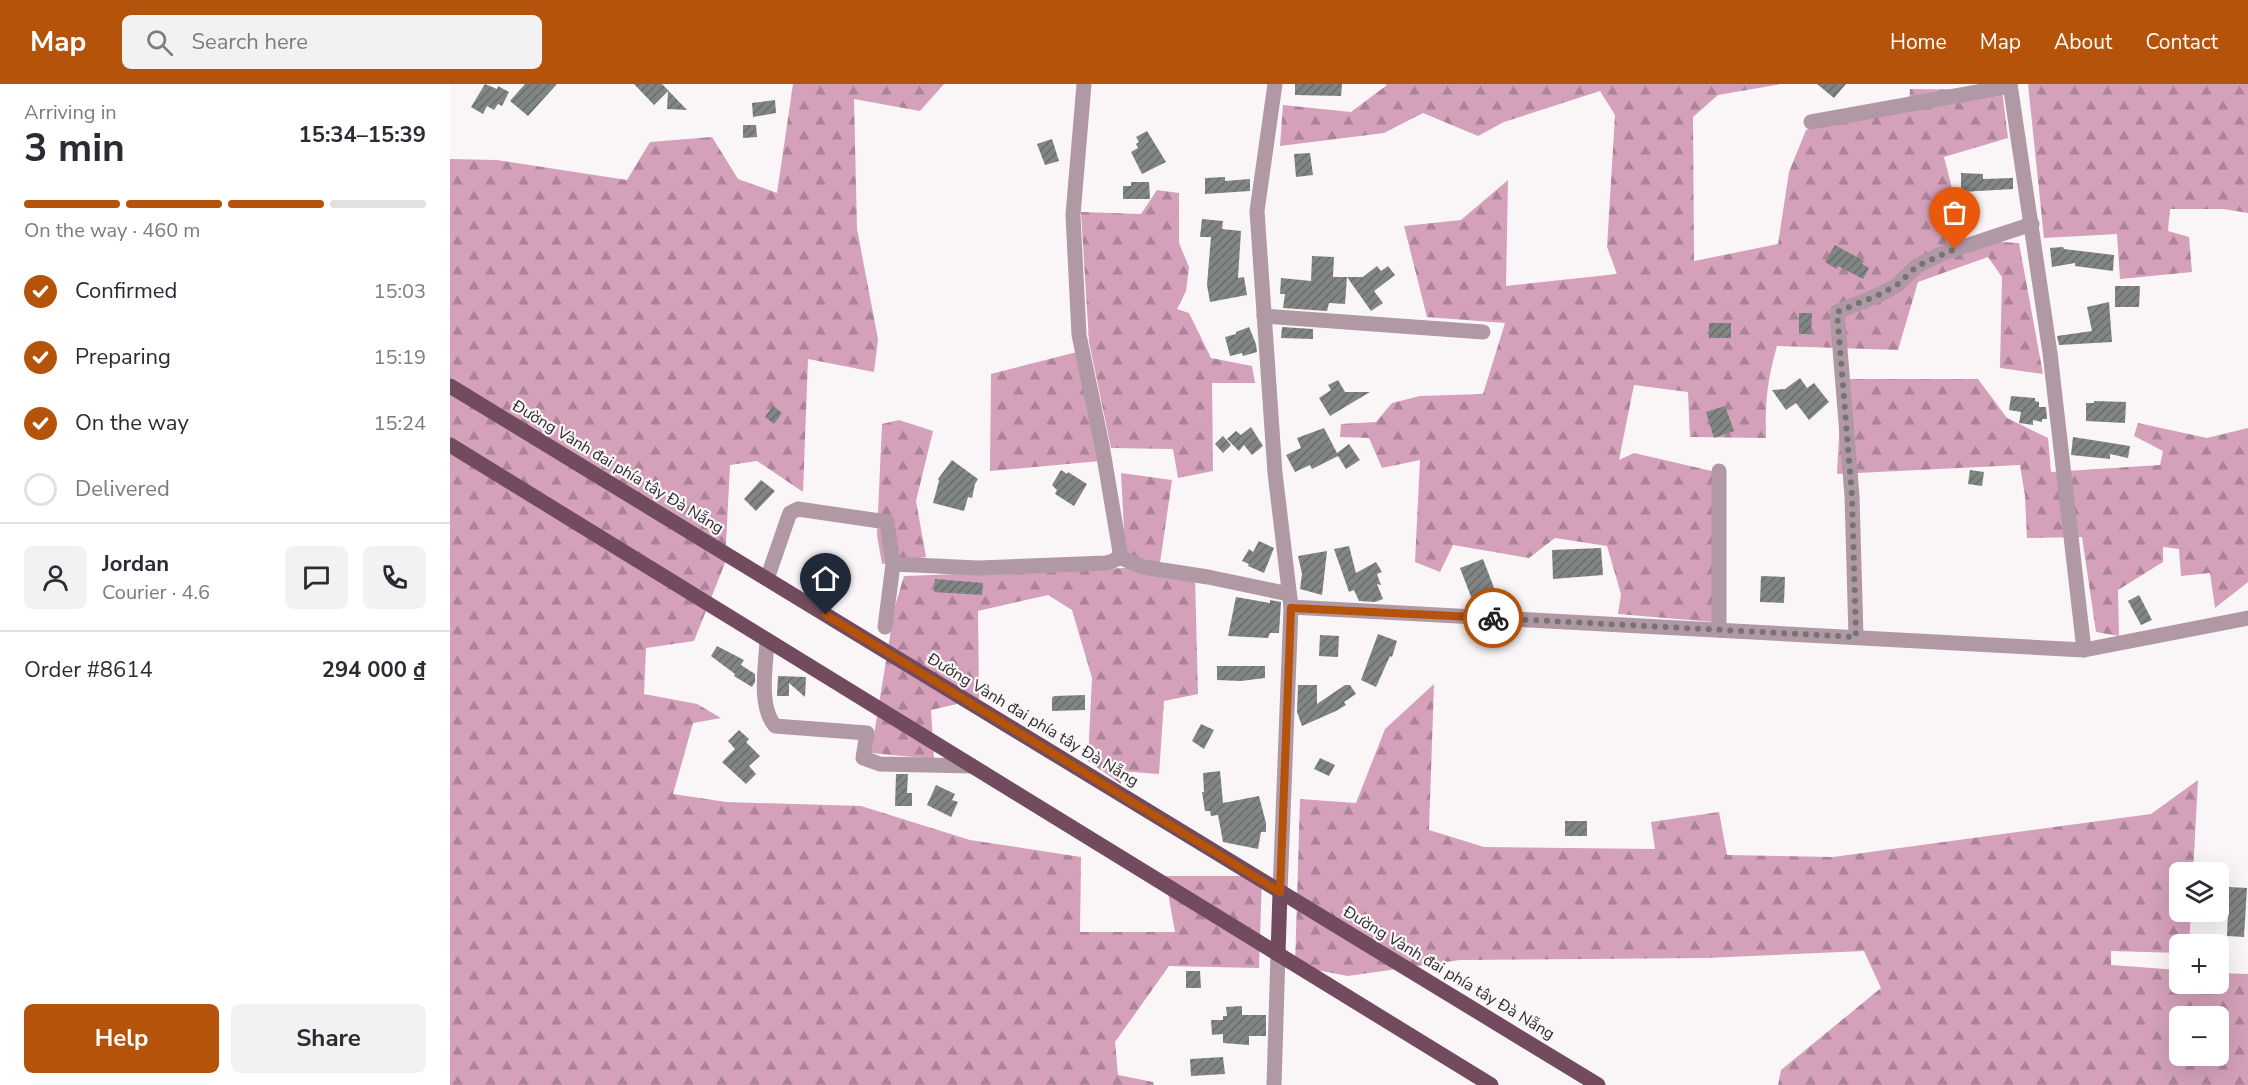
<!DOCTYPE html>
<html lang="en">
<head>
<meta charset="utf-8">
<style>
  :root { --surface:#fff; --page:#f2f2f3; --text:#2b2b33; --muted:#7c7c81; --line:#e1e1e2; --accent:#b45309 }
  body { margin:0; font-family:"Nunito Sans",sans-serif; background:var(--page); color:var(--text); height:100vh; display:flex; flex-direction:column; font-size:22px; white-space:nowrap }
  * { box-sizing:border-box; margin:0 }
  p { font-size:20px; color:var(--muted) }
  .icon { flex:none; width:33px; height:33px; fill:none; stroke:currentColor; stroke-width:2; stroke-linecap:round; stroke-linejoin:round }
  .map { position:relative; flex:1; overflow:hidden }
  .side { display:flex; flex-direction:column; background:var(--surface); width:450px }
  .side>* { flex:none }
  .fabs { position:absolute; left:1719px; top:778px; display:grid; gap:12px }
  .fabs a { display:grid; place-items:center; width:60px; height:60px; border-radius:9px; background:var(--surface); box-shadow:0 6px 24px #0002; font-size:30px }
  .pin { position:absolute; display:grid; place-items:center; width:51px; height:51px; color:#fff; margin:-62px -26px; border-radius:50% 50% 50% 0; rotate:-45deg; box-shadow:0 0 6px #0007 }
  .pin .icon { rotate:45deg }
  .courier { position:absolute; display:grid; place-items:center; width:60px; height:60px; margin:-30px; border:4px solid #b45309; border-radius:50%; background:#fff; color:#222; box-shadow:0 2px 8px #0007 }
  .summary em { font-style:normal; font-weight:700 }
  .summary div { display:flex; flex-direction:column-reverse }
  .summary { display:flex; align-items:center; justify-content:space-between; height:102px; padding:0 24px }
  h1 { font-size:39px; font-weight:700; line-height:45px }
  .bar { display:grid; grid-template-columns:repeat(4,1fr); gap:9px 6px; align-content:center; height:72px; padding:0 24px }
  .bar i { height:8px; border-radius:4px; background:var(--line) }
  .bar .selected { background:var(--accent) }
  .bar p { grid-column:span 4 }
  .line { display:flex; align-items:center; gap:15px; padding:0 24px; border-top:2px solid var(--line) }
  .line div { flex:1 }
  .round { display:grid; place-items:center; flex:none; width:63px; height:63px; border-radius:9px; background:var(--page) }
  ol { padding:0 24px; list-style:none }
  li { display:flex; align-items:center; gap:18px; height:66px }
  li p { margin-inline-start:auto }
  li .icon { padding:6px; border-radius:50%; background:var(--accent); color:#fff; stroke-width:4 }
  li:last-child { color:var(--muted) }
  li i { width:33px; height:33px; border:3px solid var(--line); border-radius:50% }
  .button { display:flex; gap:12px; margin-top:auto; padding:12px 24px }
  .button a { flex:1; height:69px; border-radius:9px; background:var(--accent); color:#fff; font-size:24px; font-weight:700; line-height:69px; text-align:center }
  .button a+a { background:var(--page); color:var(--text) }
  header { display:flex; align-items:center; gap:36px; box-sizing:border-box; height:84px; padding:0 30px; background:var(--accent); color:#fff }
  header strong { font-size:28px }
  nav { display:flex; gap:33px; margin-inline-start:auto; font-size:21px }
  .search { width:420px; height:54px; background:var(--page); display:flex; align-items:center; gap:15px; box-sizing:border-box; padding:0 21px; border-radius:9px; color:var(--muted); font-size:22px }
  main { display:flex; flex:1; min-height:0 }
  .map>svg:first-child { display:block }
  .forest { fill:url(#forest-firs); fill-rule:evenodd }
  .building { fill:url(#building-hatch) }
  .lines { fill:none; stroke-linecap:round; stroke-linejoin:round }
  .minor { stroke:#b098a4; stroke-width:15 }
  .major { stroke:#724b5f; stroke-width:15 }
  .done { stroke:#767375; stroke-width:6; stroke-dasharray:0 10.8 }
  .route { stroke:#b45309; stroke-width:8 }
  .labels { text-anchor:middle; dominant-baseline:central; stroke-width:4.5; stroke-linejoin:round; paint-order:stroke }
  .street-label { font-size:16px; fill:#2f2d2e; stroke:#faf6f8 }
</style>
</head>
<body>
<header>
<strong>Map</strong>
<div class="search"><svg class="icon" aria-label="search" viewBox="0 0 24 24"><circle cx="10" cy="10" r="6"/><path d="M15 15l6 6"/></svg>Search here</div>
<nav><a>Home</a><a>Map</a><a>About</a><a>Contact</a></nav>
</header>
<main>
<section class="side">
<div class="summary"><div><h1>3 min</h1><p>Arriving in</p></div><em>15:34–15:39</em></div>
<div class="bar"><i class="selected"></i><i class="selected"></i><i class="selected"></i><i></i><p>On the way · 460 m</p></div>
<ol>
<li><svg class="icon" aria-label="check" viewBox="0 0 24 24"><path d="M5 12l5 5 9-10"/></svg>Confirmed<p>15:03</p></li>
<li><svg class="icon" aria-label="check" viewBox="0 0 24 24"><path d="M5 12l5 5 9-10"/></svg>Preparing<p>15:19</p></li>
<li><svg class="icon" aria-label="check" viewBox="0 0 24 24"><path d="M5 12l5 5 9-10"/></svg>On the way<p>15:24</p></li>
<li><i></i>Delivered</li>
</ol>
<div class="line" style="height:108px"><a class="round"><svg class="icon" aria-label="person" viewBox="0 0 24 24"><circle cx="12" cy="8" r="4"/><path d="M4 21q1-7 8-7t8 7"/></svg></a><div><b>Jordan</b><p>Courier · 4.6</p></div><a class="round"><svg class="icon" aria-label="chat" viewBox="0 0 24 24"><path d="M4 5h16v11H9l-5 4z"/></svg></a><a class="round"><svg class="icon" aria-label="phone" viewBox="0 0 24 24"><path d="M5 4h4l2 5-3 2q2 4 5 5l2-3 5 2v4C11 20 4 13 5 4z"/></svg></a></div>
<div class="line" style="height:78px"><div>Order #8614</div><b>294 000 ₫</b></div>
<div class="button"><a>Help</a><a>Share</a></div>
</section>
<div class="map">
<svg width="1798" height="1001" viewBox="0 0 1798 1001">
  <defs>
    <pattern id="forest-firs" width="22" height="20" patternUnits="userSpaceOnUse" patternTransform="scale(1.5)"><rect width="22" height="20" fill="#d4a0ba"/><path d="M5 1l3.5 6h-7zM16 11l3.5 6h-7z" fill="#ac8398"/></pattern>
    <pattern id="building-hatch" width="6" height="6" patternUnits="userSpaceOnUse" patternTransform="scale(1.5)"><rect width="6" height="6" fill="#818584"/><path d="M-1 1l2-2M0 6l6-6M5 7l2-2" fill="none" stroke="#6a6d6c"/></pattern>
  </defs>
  <rect width="100%" height="100%" fill="#faf6f8"/>
  <!-- forest -->
  <g class="forest">
    <polygon points="343,0 494,0 470,27 404,15 407,145 428,255 424,288 358,275 353,408 307,377 280,381 275,479 244,557 196,564 194,610 247,620 271,634 243,639 223,710 276,718 411,722 520,756 631,773 630,848 725,848 715,792 812,792 809,884 719,882 665,958 668,991 703,998 704,1001 0,1001 0,75 47,76 177,96 200,58 262,53 288,95 327,109"/>
    <path d="M934,0H1331L1268,11L1243,33L1244,177L1328,160L1339,88L1356,46L1459,22L1460,5L1552,6L1558,54L1494,73L1515,156L1569,159L1593,290L1550,284L1552,193L1538,173L1468,198L1448,266L1327,262C1317,298 1315,317 1316,354L1240,353L1238,308L1184,301L1169,376L1184,369L1266,388L1275,539L1168,530L1171,510L1157,462L1105,454L1079,474L1003,461L990,488L965,478L970,376L932,384L919,354L890,353L891,340L926,338L942,319L970,312L1033,310L1055,239L977,233L954,142L1011,136L1058,96L1056,202L1167,190L1157,163L1165,31L1150,7L1054,38L1028,52L973,29L934,49L830,62L833,21L901,28L937,1Z"/>
    <polygon points="1578,0 1798,0 1798,129 1773,125 1720,125 1718,147 1739,153 1742,188 1670,195 1667,150 1594,154"/>
    <polygon points="707,106 729,109 729,159 739,183 736,207 727,225 739,229 761,274 802,282 805,299 762,299 763,387 728,394 723,365 661,364 639,258 631,128 691,130"/>
    <polygon points="627,268 650,377 540,387 541,290"/>
    <polygon points="1392,295 1528,295 1557,334 1598,354 1601,388 1710,381 1713,367 1684,352 1688,339 1757,354 1798,344 1798,498 1765,524 1760,489 1731,492 1729,465 1713,463 1713,478 1668,506 1669,552 1646,548 1632,453 1577,454 1575,412 1570,381 1387,390"/>
    <polygon points="449,336 483,347 466,417 476,473 432,480 427,451 432,340"/>
    <polygon points="671,389 722,396 710,479 745,493 748,610 714,617 709,690 670,687 671,700 638,677 642,594 622,526 598,511 528,527 529,615 481,626 484,675 421,669 445,522 454,492 676,484"/>
    <path d="M984,600L979,746L1034,763L1205,765L1201,738L1269,728L1277,771L1383,773L1701,730L1748,696L1743,789H1730V828H1741L1739,861H1730L1729,869L1661,867V881L1729,886L1730,900H1768L1769,889L1798,890V1001H1328L1331,986L1431,904L1414,867L1256,874L1010,876L898,892L845,882L850,715L906,719L935,645ZM1730,933H1768V972H1730Z"/>
  </g>
  <!-- building -->
  <g class="building">
    <polygon points="35,0 47,5 48,2 59,8 52,22 48,20 44,26 37,22 33,30 21,23"/>
    <polygon points="75,0 107,0 78,32 60,17"/>
    <polygon points="184,0 212,0 237,26 217,25 218,7 204,21"/>
    <polygon points="845,0 892,0 891,12 845,11"/>
    <polygon points="1367,0 1396,0 1384,14"/>
    <polygon points="325,16 326,29 303,33 302,19"/>
    <polygon points="293,41 306,41 307,53 293,54"/>
    <polygon points="697,47 716,78 692,90 681,68 688,64 686,60 689,58 686,53"/>
    <polygon points="602,55 609,77 595,81 587,60"/>
    <polygon points="860,69 863,91 846,93 844,70"/>
    <polygon points="1511,89 1533,90 1533,95 1563,94 1563,105 1511,108"/>
    <polygon points="775,93 775,97 800,95 800,107 755,110 755,94"/>
    <polygon points="681,98 699,98 700,115 673,115 673,102 681,102"/>
    <polygon points="752,135 773,137 772,145 791,147 788,194 794,193 797,211 760,218 757,201 761,153 750,153"/>
    <polygon points="1385,161 1414,177 1412,180 1419,184 1413,195 1388,182 1387,185 1375,178"/>
    <polygon points="1613,163 1614,165 1664,171 1663,187 1625,182 1625,179 1602,183 1600,164"/>
    <polygon points="862,172 884,173 883,193 913,193 927,182 931,187 938,182 945,191 924,207 933,219 921,227 897,193 895,220 879,219 877,227 833,224 835,210 830,210 831,194 861,197"/>
    <polygon points="1665,202 1690,202 1689,223 1665,223"/>
    <polygon points="1659,218 1662,258 1609,261 1607,252 1642,247 1637,223"/>
    <polygon points="1349,229 1362,229 1361,250 1349,250"/>
    <rect x="1259" y="239" width="22" height="15"/>
    <polygon points="799,243 806,260 807,268 793,272 792,269 780,272 775,253 786,250 786,248"/>
    <polygon points="832,243 863,245 863,255 831,254"/>
    <polygon points="1350,294 1357,304 1364,299 1379,318 1359,336 1346,319 1336,326 1322,306 1335,305"/>
    <polygon points="888,296 895,308 920,308 880,332 869,314 881,306 878,301"/>
    <polygon points="1561,312 1585,314 1585,317 1589,318 1589,323 1596,323 1597,335 1592,335 1592,338 1583,336 1583,341 1569,339 1571,328 1559,326"/>
    <polygon points="1644,317 1676,318 1675,339 1636,337 1636,319 1644,319"/>
    <polygon points="323,322 332,329 324,340 315,333"/>
    <polygon points="1275,322 1284,347 1264,354 1256,328"/>
    <polygon points="801,343 813,362 802,371 794,361 789,367 777,355 786,347 791,351"/>
    <polygon points="874,344 887,369 899,360 910,376 896,385 888,372 862,385 860,381 845,388 836,371 851,364 847,354"/>
    <polygon points="773,352 781,361 773,369 765,360"/>
    <polygon points="1623,353 1680,362 1678,374 1660,370 1660,375 1621,371"/>
    <polygon points="502,376 528,395 525,400 522,414 518,413 514,427 483,419 489,397 488,395"/>
    <polygon points="611,386 617,390 618,388 637,400 624,422 605,410 607,406 602,401"/>
    <polygon points="1520,386 1534,388 1532,402 1518,400"/>
    <polygon points="311,396 325,407 306,427 294,415"/>
    <polygon points="809,457 824,464 814,489 798,482 799,480 792,477 799,465 803,468"/>
    <polygon points="899,462 906,489 926,478 932,488 927,490 931,501 927,500 933,515 925,518 909,517 904,506 899,508 884,465"/>
    <polygon points="1151,464 1153,491 1103,495 1102,466"/>
    <polygon points="877,467 872,511 850,505 852,490 848,472"/>
    <polygon points="1033,475 1046,509 1023,518 1010,484"/>
    <polygon points="1311,492 1335,493 1334,519 1310,518"/>
    <polygon points="485,495 533,499 532,511 484,508"/>
    <polygon points="1689,511 1702,536 1691,541 1678,517"/>
    <polygon points="786,513 820,519 820,516 831,518 829,549 820,549 818,554 778,552"/>
    <polygon points="928,550 947,557 942,573 940,572 926,603 911,596"/>
    <polygon points="870,551 889,552 888,573 869,572"/>
    <polygon points="267,562 294,576 289,584 291,581 305,590 305,598 302,603 284,592 285,590 261,572"/>
    <polygon points="767,582 815,582 815,594 791,597 767,596"/>
    <polygon points="328,592 356,593 355,613 339,599 339,612 327,612"/>
    <polygon points="848,601 867,601 867,620 895,601 900,601 906,610 894,618 896,621 886,627 852,642 847,628"/>
    <polygon points="635,611 635,626 602,627 602,614 604,612"/>
    <polygon points="751,640 764,646 754,665 742,657"/>
    <polygon points="289,646 299,655 296,658 310,672 299,682 306,690 296,700 272,678 285,665 278,657"/>
    <polygon points="870,674 885,681 879,692 864,685"/>
    <polygon points="770,687 773,719 809,712 816,739 816,748 811,748 808,765 773,758 768,731 761,732 760,727 755,727 752,708 754,708 753,689"/>
    <polygon points="446,690 458,690 457,709 462,709 462,722 445,722"/>
    <polygon points="486,701 505,710 502,716 508,718 501,733 477,721"/>
    <rect x="1115" y="737" width="22" height="15"/>
    <polygon points="1779,803 1797,804 1794,853 1777,852"/>
    <polygon points="736,887 750,887 751,904 736,904"/>
    <polygon points="792,922 792,931 816,931 816,952 799,952 799,961 773,959 773,950 762,951 761,936 773,936 773,932 777,932 776,923"/>
    <polygon points="773,973 775,990 741,992 740,975"/>
  </g>
  <g class="lines">
    <!-- minor -->
    <g class="minor">
      <polyline points="825,0 807,127 825,389 841,523 830,808"/>
      <polyline points="1560,0 1600,269 1634,566"/>
      <polyline points="1361,38 1560,2"/>
      <polyline points="814,232 1033,248"/>
      <polyline points="669,473 693,483 758,493 839,510"/>
      <path d="M443,480L528,484L656,479C664,477 668,476 670,468L652,361L629,251L623,131L634,0"/>
      <polyline points="317,495 337,437 340,429 348,425 437,438 443,480 435,543"/>
      <polyline points="841,523 1634,566 1798,534"/>
      <polyline points="1269,546 1269,387"/>
      <polyline points="1406,553 1402,412 1387,228 1431,210 1447,201 1467,182 1491,170 1582,140"/>
      <path d="M317,556C316,582 308,622 325,642L417,649L413,674L430,680L522,682"/>
      <polyline points="824,1001 828,870"/>
    </g>
    <!-- major -->
    <g class="major">
      <polyline points="0,302 1148,1001"/>
      <polyline points="0,361 1041,1001"/>
      <polyline points="828,870 830,808"/>
    </g>
  </g>
  <g class="lines">
    <!-- done -->
    <polyline class="done" points="1043,534 1406,553 1402,412 1387,228 1431,210 1447,201 1467,182 1505,165"/>
    <!-- route -->
    <polyline class="route" points="376,531 830,808 841,524 1043,534"/>
  </g>
  <g class="labels">
    <!-- street labels -->
    <g class="street-label">
      <text transform="translate(168 383) rotate(31)">Đường Vành đai phía tây Đà Nẵng</text>
      <text transform="translate(583 636) rotate(31)">Đường Vành đai phía tây Đà Nẵng</text>
      <text transform="translate(999 889) rotate(31)">Đường Vành đai phía tây Đà Nẵng</text>
    </g>
  </g>
</svg>
<div class="fabs">
<a><svg class="icon" aria-label="layers" viewBox="0 0 24 24"><path d="M12 4l9 5-9 5-9-5zM3 14l9 5 9-5"/></svg></a>
<a>+</a>
<a>−</a>
</div>
<div class="pin" style="left:1505px;top:165px;background:#ea580c"><svg class="icon" aria-label="bag" viewBox="0 0 24 24"><path d="M5 8h14l-1 12H6zM9 8a3 3 0 0 1 6 0"/></svg></div>
<div class="pin" style="left:376px;top:531px;background:#1f2937"><svg class="icon" aria-label="home" viewBox="0 0 24 24"><path d="M3 11l9-7 9 7M6 9v11h12V9"/></svg></div>
<div class="courier" style="left:1043px;top:534px"><svg class="icon" aria-label="bike" viewBox="0 0 24 24"><circle cx="6" cy="16" r="4"/><circle cx="18" cy="16" r="4"/><path d="M6 16l4-8h5l3 8M10 8l3 8H6M13 5h3"/></svg></div>
</div>
</main>
</body>
</html>
